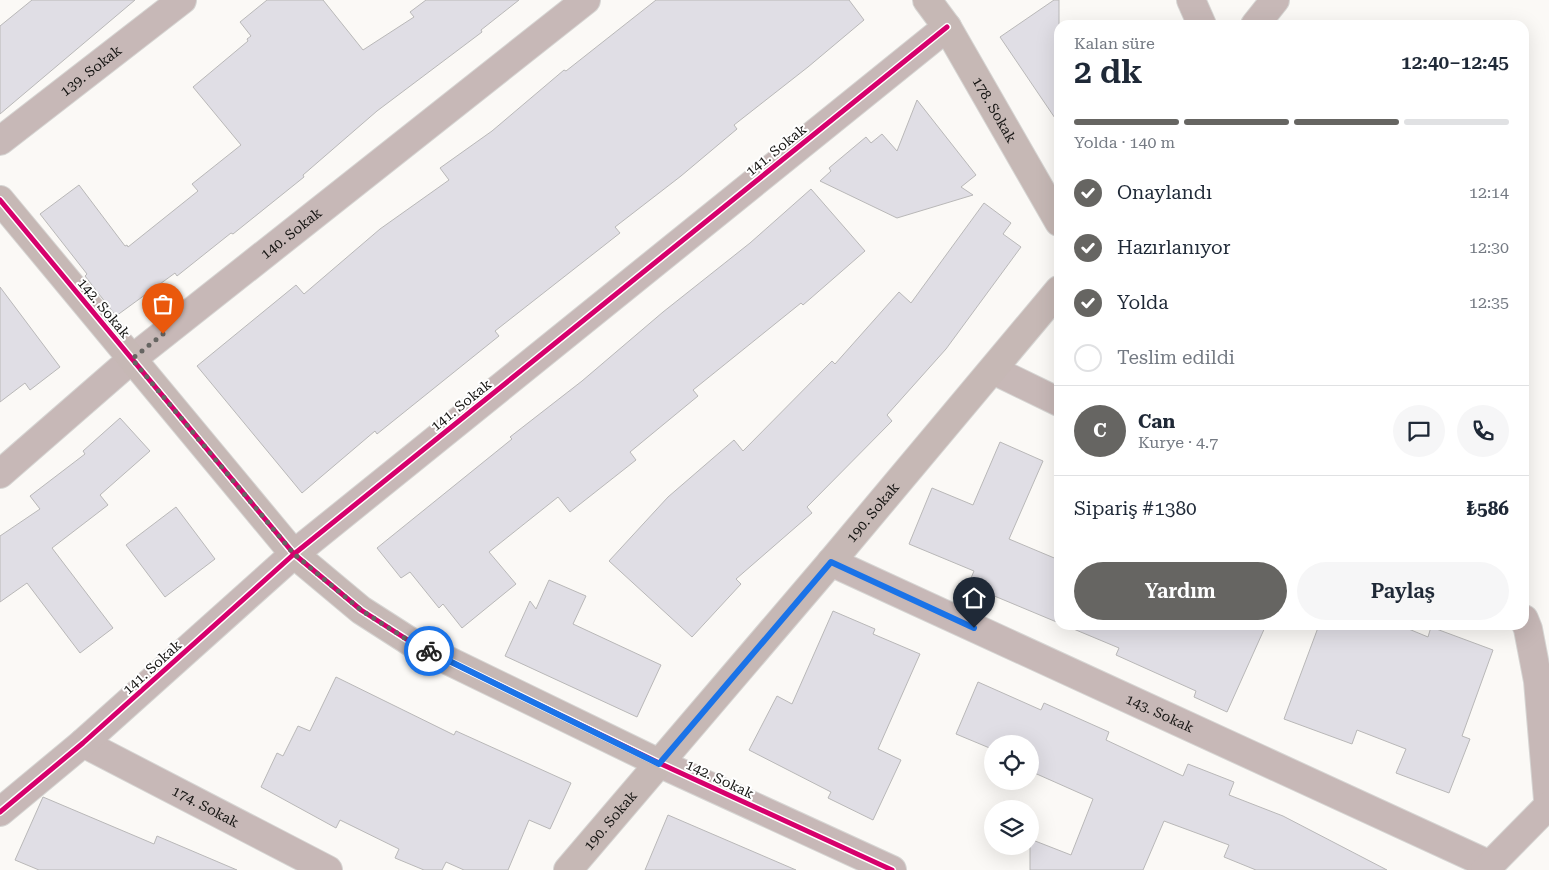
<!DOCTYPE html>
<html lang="tr">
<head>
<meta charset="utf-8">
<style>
  :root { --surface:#fff; --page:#f6f6f7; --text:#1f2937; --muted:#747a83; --line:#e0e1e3; --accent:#666562 }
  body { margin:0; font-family:"Roboto Serif",serif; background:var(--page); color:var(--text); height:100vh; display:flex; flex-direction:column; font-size:19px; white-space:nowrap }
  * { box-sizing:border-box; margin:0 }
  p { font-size:16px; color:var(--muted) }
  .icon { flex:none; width:28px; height:28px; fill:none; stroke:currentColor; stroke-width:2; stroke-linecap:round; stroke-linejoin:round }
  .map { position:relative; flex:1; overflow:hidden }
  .panel { position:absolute; left:1054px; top:20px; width:475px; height:610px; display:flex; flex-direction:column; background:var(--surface); border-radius:15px; box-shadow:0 5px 20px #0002 }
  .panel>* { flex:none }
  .buttons { position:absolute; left:984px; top:735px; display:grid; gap:10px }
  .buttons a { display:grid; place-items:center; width:55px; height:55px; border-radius:50%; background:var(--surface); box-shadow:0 5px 20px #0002; font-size:25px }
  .pin { position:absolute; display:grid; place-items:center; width:42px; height:42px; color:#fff; margin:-51px -21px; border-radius:50% 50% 50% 0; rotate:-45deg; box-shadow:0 0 5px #0007 }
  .pin .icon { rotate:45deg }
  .courier { position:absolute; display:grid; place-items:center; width:50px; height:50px; margin:-25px; border:4px solid #1a73e8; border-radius:50%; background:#fff; color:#222; box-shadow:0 1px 6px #0007 }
  .overview em { font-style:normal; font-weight:600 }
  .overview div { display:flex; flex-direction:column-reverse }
  .overview { display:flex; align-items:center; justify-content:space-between; height:85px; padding:0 20px }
  h1 { font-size:32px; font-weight:600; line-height:38px }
  .bar { display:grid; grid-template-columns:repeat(4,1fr); gap:8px 5px; align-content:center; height:60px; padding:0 20px }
  .bar i { height:6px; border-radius:4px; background:var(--line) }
  .bar .selected { background:var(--accent) }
  .bar p { grid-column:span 4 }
  .line { display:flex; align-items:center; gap:12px; padding:0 20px; border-top:1px solid var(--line) }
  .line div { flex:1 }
  .round { display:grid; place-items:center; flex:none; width:52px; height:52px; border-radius:26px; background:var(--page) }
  ol { padding:0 20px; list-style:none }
  li { display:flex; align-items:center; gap:15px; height:55px }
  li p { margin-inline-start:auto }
  li .icon { padding:5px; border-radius:50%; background:var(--accent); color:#fff; stroke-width:4 }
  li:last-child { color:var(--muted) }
  li i { width:28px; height:28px; border:2px solid var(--line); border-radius:50% }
  .button { display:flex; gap:10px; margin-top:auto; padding:10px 20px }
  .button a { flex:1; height:58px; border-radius:30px; background:var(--accent); color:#fff; font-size:20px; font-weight:600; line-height:58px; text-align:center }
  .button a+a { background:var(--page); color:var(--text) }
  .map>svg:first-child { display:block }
  .building { fill:#e0dee5; stroke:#b9b8b8 }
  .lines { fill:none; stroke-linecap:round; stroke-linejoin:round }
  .street-casing { stroke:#d6d5d3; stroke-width:30 }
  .secondary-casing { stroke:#d6d5d3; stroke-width:30 }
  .street { stroke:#c7b8b7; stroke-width:28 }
  .secondary { stroke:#c6b8b5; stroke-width:28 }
  .cycleway-casing { stroke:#fff; stroke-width:8 }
  .cycleway { stroke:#d6006c; stroke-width:5 }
  .done { stroke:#666562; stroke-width:5; stroke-dasharray:0 9 }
  .route { stroke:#1a73e8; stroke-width:6 }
  .labels { text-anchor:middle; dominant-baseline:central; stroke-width:4; stroke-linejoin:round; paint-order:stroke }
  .street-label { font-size:14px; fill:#161513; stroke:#fff }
</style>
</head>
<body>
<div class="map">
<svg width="1549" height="870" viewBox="0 0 1549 870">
  <rect width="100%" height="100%" fill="#fbf9f6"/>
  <!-- building -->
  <g class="building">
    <polygon points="32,0 135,0 0,114 0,26"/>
    <polygon points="267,0 323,0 363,50 414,17 410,12 426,0 519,0 481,30 482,32 377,111 303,175 304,177 233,234 231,233 177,276 175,273 116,316 85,276 87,274 40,214 79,185 125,246 127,245 128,247 198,191 192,184 241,145 193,87 248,41 247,39 251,36 240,22"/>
    <polygon points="656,0 849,0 864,20 808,67 734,125 737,129 681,176 615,227 620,233 495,331 499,336 377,434 375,431 302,493 197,366 296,285 304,294 380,229 449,180 440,168 492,131 564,70 566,71"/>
    <polygon points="1054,0 1059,0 1059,124 1000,37"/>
    <polygon points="917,100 976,175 961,187 973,195 897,218 820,181 831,171 829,168 866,137 871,143 882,134 897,151"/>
    <polygon points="811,189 865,251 803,305 801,303 693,390 698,396 630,452 636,460 570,512 558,497 489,552 516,584 462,628 443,604 439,608 410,572 401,578 377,548 512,439 510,437 582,381 663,312 750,243"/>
    <polygon points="984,203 1011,223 1003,234 1021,247 946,349 887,415 892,421 807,507 812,513 736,579 741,584 692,637 609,561 668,497 734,440 743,451 832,361 835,364 899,292 911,303"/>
    <polygon points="0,287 60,367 30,390 25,383 0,402"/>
    <polygon points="120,418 150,451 100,495 108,505 52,548 113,628 80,653 27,583 0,602 0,536 40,509 30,496 85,454 83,451"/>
    <polygon points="1000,442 1043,461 1009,539 1059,560 1059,623 968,585 974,571 909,544 932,488 973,505"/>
    <polygon points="176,507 215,559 165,597 126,545"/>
    <polygon points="549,580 586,596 573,624 661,665 637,717 505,656 530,601 536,609"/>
    <polygon points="833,611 875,629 873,634 920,654 878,749 901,760 873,820 828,798 831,792 749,750 777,696 792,704"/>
    <polygon points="1064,625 1266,625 1227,712 1194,697 1196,691 1116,655 1119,648"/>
    <polygon points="1319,625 1399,625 1428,637 1431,627 1493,650 1462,736 1470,739 1449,793 1396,773 1406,749 1357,730 1352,744 1284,719"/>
    <polygon points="336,677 454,735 456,731 571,783 550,829 529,820 508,870 464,870 446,862 442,870 424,870 395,858 399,849 340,820 336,828 261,787 277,753 283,756 298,726 310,731"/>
    <polygon points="978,682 1041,710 1044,703 1109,732 1106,740 1183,776 1188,764 1234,782 1229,795 1283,816 1387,870 1256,870 1224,857 1229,845 1164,821 1143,870 1030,870 1030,839 1071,855 1093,799 1030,771 1030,744 992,744 992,749 956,734"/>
    <polygon points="43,797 154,844 157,836 237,870 39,870 15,860"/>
    <polygon points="668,815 796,870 645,870"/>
  </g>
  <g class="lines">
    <defs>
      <g id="street">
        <polyline points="1191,0 1202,25"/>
        <polyline points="1255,25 1275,0"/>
        <path id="s1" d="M0,141L182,0"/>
        <polyline points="993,370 1059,402"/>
        <path id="s2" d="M0,474L132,359L586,0"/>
        <path id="s3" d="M831,562L1490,865"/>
        <polyline points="1524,619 1528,629 1538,681 1549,811"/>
        <path id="s4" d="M83,743L328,870"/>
        <polyline points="659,763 892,870"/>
        <polyline points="0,812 83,743 294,554 947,27"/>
        <polyline points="1485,870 1548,806"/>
      </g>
      <g id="secondary">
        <path id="s5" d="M927,0L947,27L1059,222"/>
        <polyline points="0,200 294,554 361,610 414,644 659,763"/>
        <path id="s6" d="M568,870L831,562L1059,290"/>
      </g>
    </defs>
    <!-- street casing -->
    <use href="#street" class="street-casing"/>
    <!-- secondary casing -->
    <use href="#secondary" class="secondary-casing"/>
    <!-- street -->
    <use href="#street" class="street"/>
    <!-- secondary -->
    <use href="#secondary" class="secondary"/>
    <defs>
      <g id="cycleway">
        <polyline points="0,200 294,554 361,610 414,644 659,763 892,870"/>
        <polyline points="0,812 83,743 294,554 947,27"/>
      </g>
    </defs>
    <!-- cycleway casing -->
    <use href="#cycleway" class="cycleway-casing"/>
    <!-- cycleway -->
    <use href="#cycleway" class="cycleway"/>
  </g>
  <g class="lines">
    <!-- done -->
    <polyline class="done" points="163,334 132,359 294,554 361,610 414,644 429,651"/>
    <!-- route -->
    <polyline class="route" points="429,651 659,764 831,562 974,628"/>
  </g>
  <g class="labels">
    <!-- street labels -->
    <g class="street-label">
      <text stroke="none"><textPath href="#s1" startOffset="115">139. Sokak</textPath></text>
      <text stroke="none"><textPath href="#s5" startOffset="129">178. Sokak</textPath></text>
      <text transform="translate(776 150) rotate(-39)">141. Sokak</text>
      <text stroke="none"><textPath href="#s2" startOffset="378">140. Sokak</textPath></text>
      <text transform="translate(104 308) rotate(50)">142. Sokak</text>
      <text transform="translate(461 405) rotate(-39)">141. Sokak</text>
      <text stroke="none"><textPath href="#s6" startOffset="470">190. Sokak</textPath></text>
      <text transform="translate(152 667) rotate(-42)">141. Sokak</text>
      <text stroke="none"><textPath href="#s3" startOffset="362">143. Sokak</textPath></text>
      <text transform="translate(720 779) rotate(25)">142. Sokak</text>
      <text stroke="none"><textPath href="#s4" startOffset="138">174. Sokak</textPath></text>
      <text stroke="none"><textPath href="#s6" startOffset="65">190. Sokak</textPath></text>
    </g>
  </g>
</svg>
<div class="buttons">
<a><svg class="icon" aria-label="locate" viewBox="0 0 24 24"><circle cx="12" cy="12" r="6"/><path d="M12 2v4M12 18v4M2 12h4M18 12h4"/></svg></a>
<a><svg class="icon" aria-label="layers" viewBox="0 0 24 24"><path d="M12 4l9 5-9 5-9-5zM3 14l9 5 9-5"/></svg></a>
</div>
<div class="pin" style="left:163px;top:334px;background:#ea580c"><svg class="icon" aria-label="bag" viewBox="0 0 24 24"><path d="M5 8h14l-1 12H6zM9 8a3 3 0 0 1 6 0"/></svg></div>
<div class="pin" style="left:974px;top:628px;background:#1f2937"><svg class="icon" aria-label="home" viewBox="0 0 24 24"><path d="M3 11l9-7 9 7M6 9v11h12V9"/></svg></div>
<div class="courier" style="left:429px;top:651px"><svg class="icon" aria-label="bike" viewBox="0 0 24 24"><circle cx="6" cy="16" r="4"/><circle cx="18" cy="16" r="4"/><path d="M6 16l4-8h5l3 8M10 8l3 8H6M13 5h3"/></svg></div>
<section class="panel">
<div class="overview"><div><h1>2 dk</h1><p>Kalan süre</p></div><em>12:40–12:45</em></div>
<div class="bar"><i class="selected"></i><i class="selected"></i><i class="selected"></i><i></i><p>Yolda · 140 m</p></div>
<ol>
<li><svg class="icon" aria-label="check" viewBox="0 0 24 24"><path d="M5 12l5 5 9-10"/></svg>Onaylandı<p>12:14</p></li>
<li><svg class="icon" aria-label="check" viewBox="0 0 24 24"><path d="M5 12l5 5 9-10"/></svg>Hazırlanıyor<p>12:30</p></li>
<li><svg class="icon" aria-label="check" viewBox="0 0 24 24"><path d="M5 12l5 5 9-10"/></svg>Yolda<p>12:35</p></li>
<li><i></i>Teslim edildi</li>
</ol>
<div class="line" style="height:90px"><b class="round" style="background:var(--accent);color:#fff">C</b><div><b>Can</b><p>Kurye · 4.7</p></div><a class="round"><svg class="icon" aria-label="chat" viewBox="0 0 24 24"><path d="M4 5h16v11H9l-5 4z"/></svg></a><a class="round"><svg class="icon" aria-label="phone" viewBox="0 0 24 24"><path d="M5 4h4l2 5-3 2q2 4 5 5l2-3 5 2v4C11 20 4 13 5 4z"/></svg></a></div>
<div class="line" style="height:65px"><div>Sipariş #1380</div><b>₺586</b></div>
<div class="button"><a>Yardım</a><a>Paylaş</a></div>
</section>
</div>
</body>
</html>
